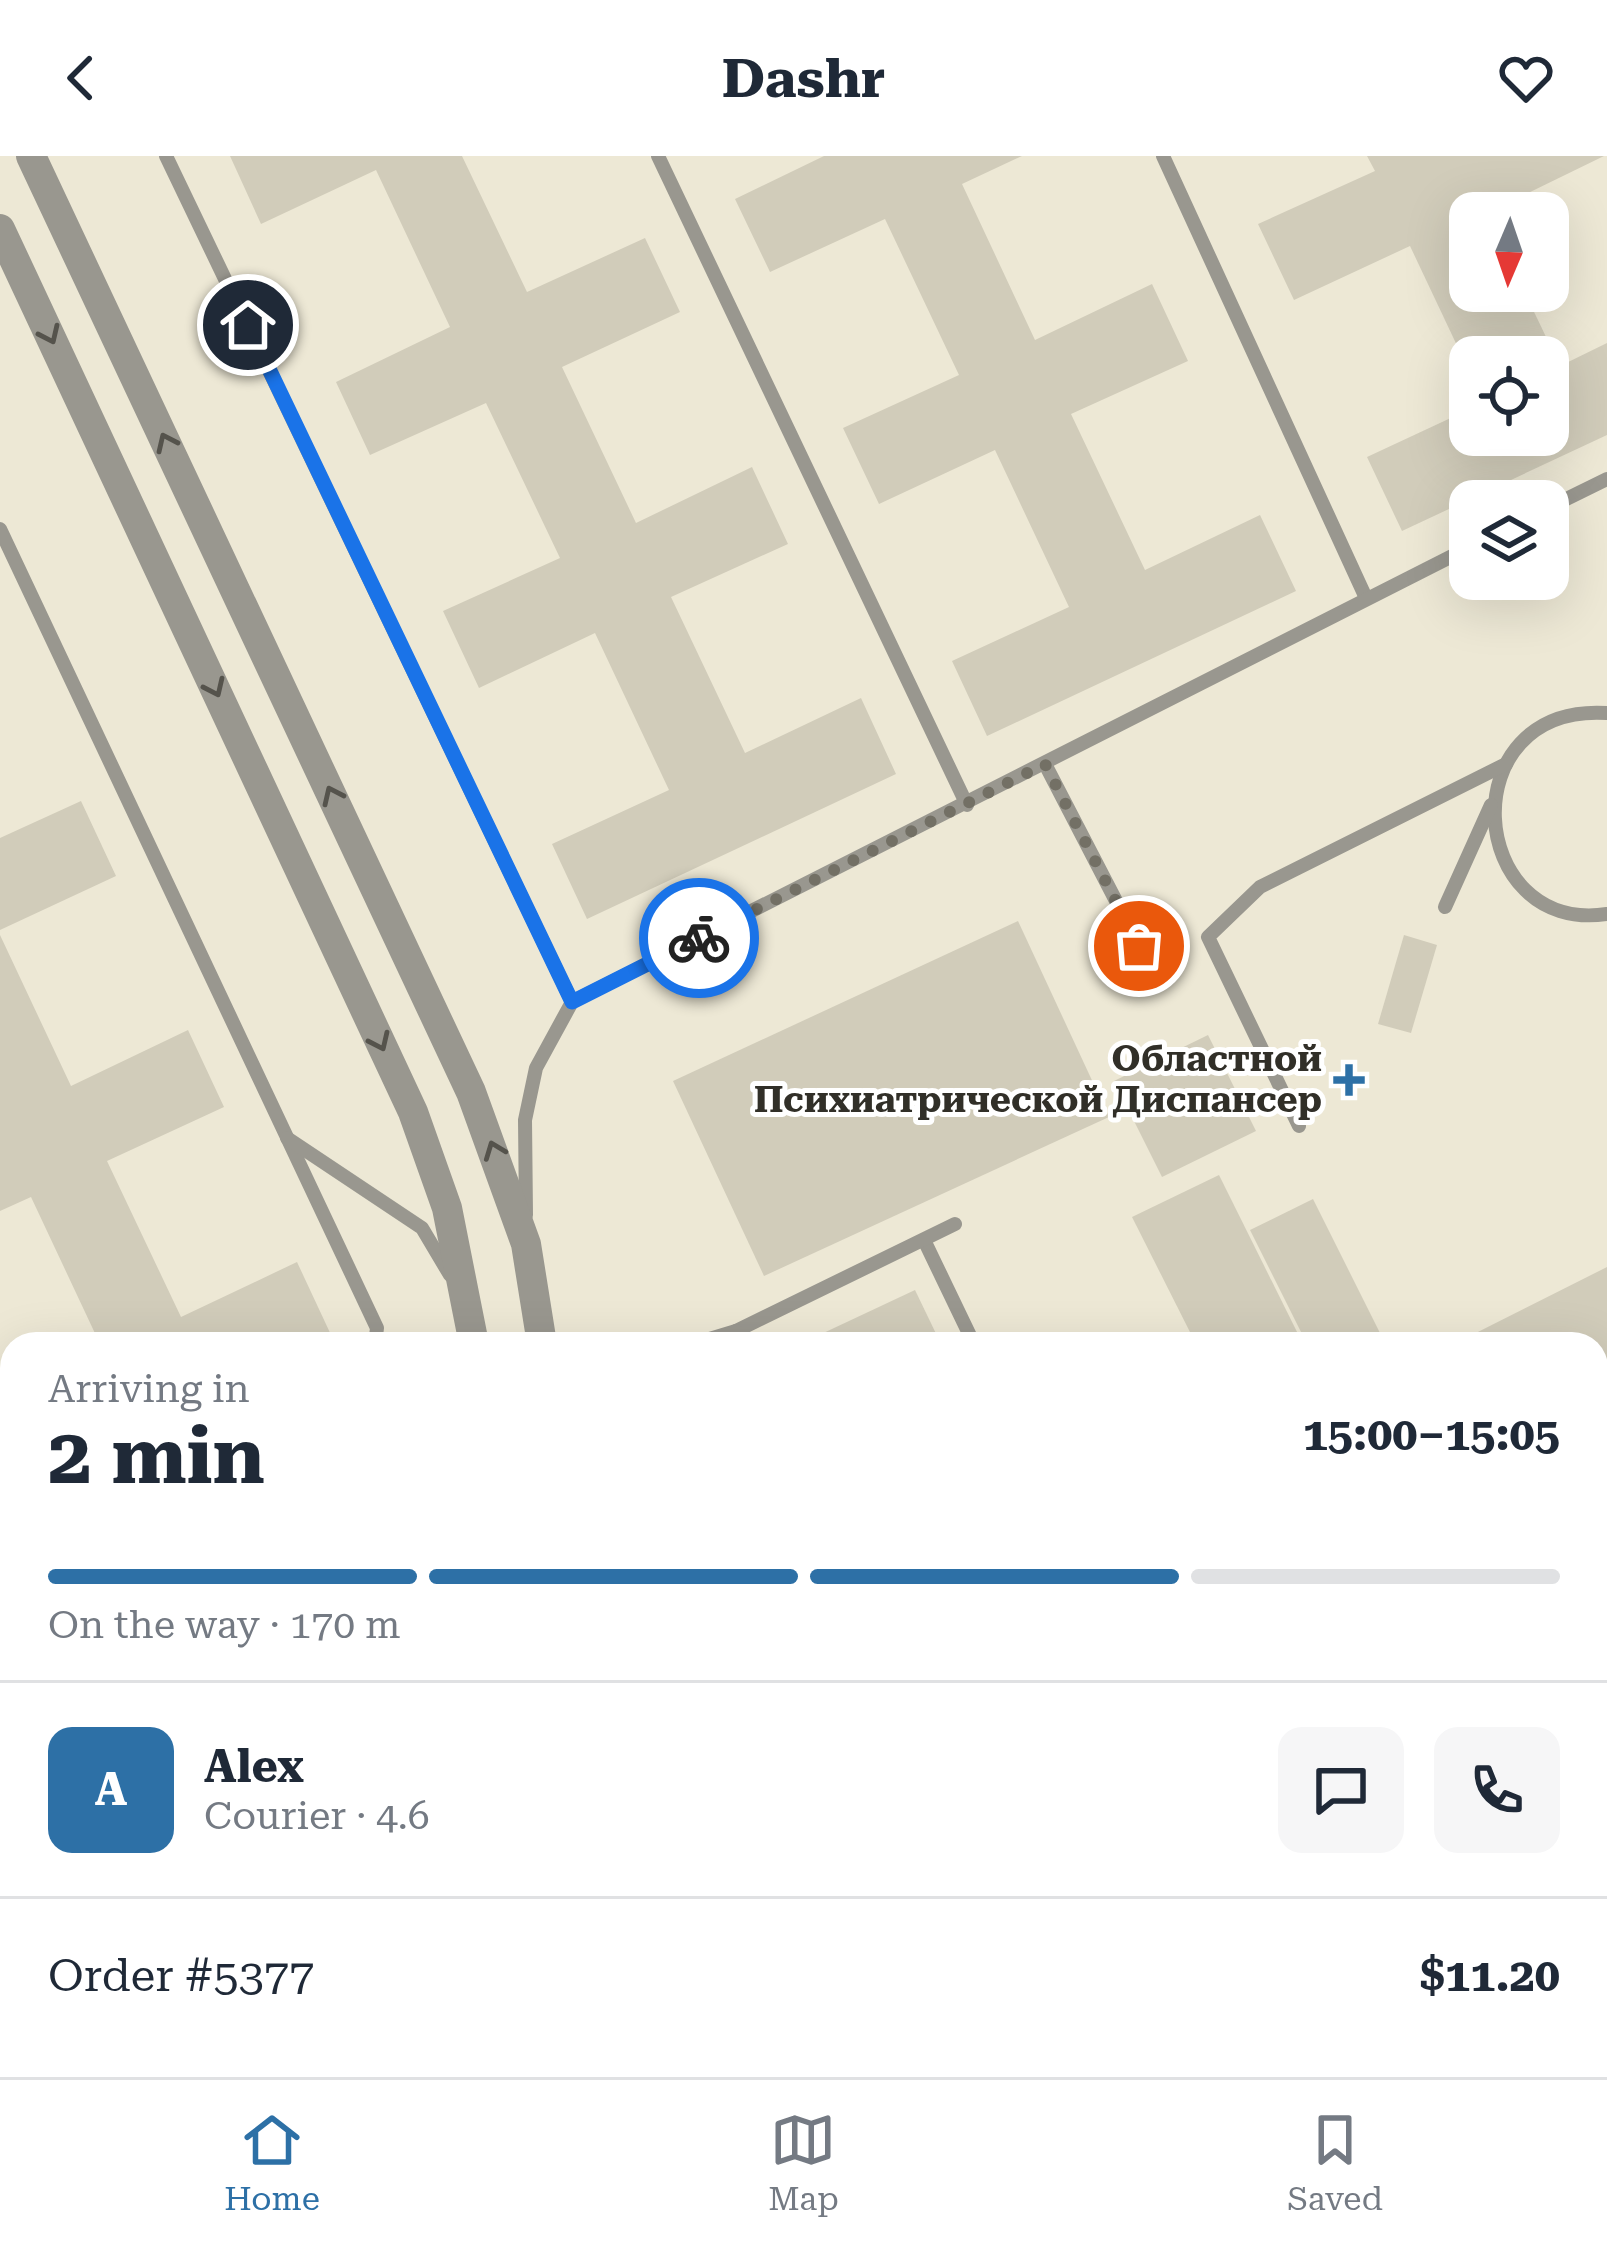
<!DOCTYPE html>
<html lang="en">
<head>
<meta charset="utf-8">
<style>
  :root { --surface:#fff; --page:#f6f6f7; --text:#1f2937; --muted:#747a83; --line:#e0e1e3; --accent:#2d70a6 }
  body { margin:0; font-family:"Roboto Serif",serif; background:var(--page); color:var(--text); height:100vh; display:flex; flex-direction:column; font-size:45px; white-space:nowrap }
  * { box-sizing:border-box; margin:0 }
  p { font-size:39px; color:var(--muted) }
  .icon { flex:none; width:66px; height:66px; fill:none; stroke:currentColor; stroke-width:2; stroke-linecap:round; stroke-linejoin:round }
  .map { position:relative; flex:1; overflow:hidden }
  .drawer { position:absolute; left:0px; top:1176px; width:1608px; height:747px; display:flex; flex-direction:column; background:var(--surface); border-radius:36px 36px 0 0; box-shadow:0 12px 48px #0002 }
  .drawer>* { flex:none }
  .needle { width:78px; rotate:182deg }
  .controls { position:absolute; left:1449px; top:36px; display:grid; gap:24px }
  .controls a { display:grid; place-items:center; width:120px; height:120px; border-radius:24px; background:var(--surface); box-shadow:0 12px 48px #0002; font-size:60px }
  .pin { position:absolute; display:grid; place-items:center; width:102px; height:102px; color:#fff; margin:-51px; border:6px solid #fff; border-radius:50%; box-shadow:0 3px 12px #0007 }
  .courier { position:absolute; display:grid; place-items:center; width:120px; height:120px; margin:-60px; border:9px solid #1a73e8; border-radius:50%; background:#fff; color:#222; box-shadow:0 3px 15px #0007 }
  .summary em { font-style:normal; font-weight:700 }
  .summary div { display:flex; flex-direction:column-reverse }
  .summary { display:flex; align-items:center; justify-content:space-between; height:204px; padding:0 48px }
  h1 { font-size:78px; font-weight:700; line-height:90px }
  .bar { display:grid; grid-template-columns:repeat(4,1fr); gap:18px 12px; align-content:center; height:144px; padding:0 48px }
  .bar i { height:15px; border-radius:9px; background:var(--line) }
  .bar .selected { background:var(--accent) }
  .bar p { grid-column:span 4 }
  .line { display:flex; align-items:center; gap:30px; padding:0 48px; border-top:3px solid var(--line) }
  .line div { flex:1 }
  .round { display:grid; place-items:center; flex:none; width:126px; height:126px; border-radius:24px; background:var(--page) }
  header { display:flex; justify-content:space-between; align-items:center; height:156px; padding:0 48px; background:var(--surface); font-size:54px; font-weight:700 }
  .tab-bar { display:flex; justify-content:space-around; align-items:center; height:168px; border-top:3px solid var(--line); background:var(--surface); font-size:33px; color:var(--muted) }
  .tab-bar a { display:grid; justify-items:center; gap:6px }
  .tab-bar .selected { color:var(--accent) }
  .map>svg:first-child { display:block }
  .building { fill:#d1ccba }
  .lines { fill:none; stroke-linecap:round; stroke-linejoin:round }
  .service { stroke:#99978f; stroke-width:14 }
  .tertiary { stroke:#99978f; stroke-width:30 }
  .oneway { stroke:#55534c }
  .done { stroke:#737065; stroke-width:12; stroke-dasharray:0 21.6 }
  .route { stroke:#1a73e8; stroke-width:15 }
  .poi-dot { fill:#2d70a6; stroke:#fff; stroke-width:4.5 }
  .labels { text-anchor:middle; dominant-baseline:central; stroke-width:10; stroke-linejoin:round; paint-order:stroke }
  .poi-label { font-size:36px; font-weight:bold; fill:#312f28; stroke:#fff; text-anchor:end }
</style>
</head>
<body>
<header><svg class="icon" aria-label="back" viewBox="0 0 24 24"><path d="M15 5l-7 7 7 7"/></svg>Dashr<svg class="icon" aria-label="heart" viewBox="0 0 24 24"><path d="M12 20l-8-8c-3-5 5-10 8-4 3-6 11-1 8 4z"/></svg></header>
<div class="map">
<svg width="1607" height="1921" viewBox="0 0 1607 1921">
  <rect width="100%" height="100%" fill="#ede8d5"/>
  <!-- building -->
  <g class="building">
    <polygon points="230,0 462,0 527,136 645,82 680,156 562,211 636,367 752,311 788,388 671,441 745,597 861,542 896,618 587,763 552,688 669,634 595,477 479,532 443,455 560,402 486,247 370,299 336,226 450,171 376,14 261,68"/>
    <polygon points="824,0 1022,0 962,28 1035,184 1152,128 1188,205 1071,258 1145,414 1260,359 1296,435 987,580 952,505 1069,451 995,294 879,348 843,272 959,219 885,63 770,116 735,43"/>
    <polygon points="1367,0 1604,0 1487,57 1470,57 1470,135 1524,135 1560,210 1607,187 1607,279 1402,375 1367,301 1470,253 1470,279 1548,279 1548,201 1470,201 1470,217 1410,90 1294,144 1258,68 1375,15"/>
    <polygon points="81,645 116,720 0,774 0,682"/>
    <polygon points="1018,765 1109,961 764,1120 673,925"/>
    <polygon points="0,779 71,930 188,874 224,951 107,1005 181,1161 297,1106 332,1181 318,1188 100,1188 31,1041 0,1055"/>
    <polygon points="1404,779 1437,789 1411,877 1378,868"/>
    <polygon points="1208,879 1256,975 1162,1021 1114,925"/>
    <polygon points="1219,1019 1303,1188 1196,1188 1132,1061"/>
    <polygon points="1313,1043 1381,1179 1362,1188 1307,1188 1250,1074"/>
    <polygon points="1607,1111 1607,1220 1596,1225 1596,1188 1454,1188"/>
    <polygon points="915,1134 941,1188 800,1188"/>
    <polygon points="12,1241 12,1303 0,1277 0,1246"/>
    <polygon points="1607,1254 1607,1384 1596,1389 1596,1260"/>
    <polygon points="8,1508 12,1567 0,1572 0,1511"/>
    <polygon points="12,1741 12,1891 0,1898 0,1748"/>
    <polygon points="436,1911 498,1911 500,1921 438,1921"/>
    <polygon points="1045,1911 1076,1911 1056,1921"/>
  </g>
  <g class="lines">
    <!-- service -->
    <g class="service">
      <polyline points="166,0 572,846"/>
      <polyline points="658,0 967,649"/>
      <polyline points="1163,0 1366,442"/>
      <polyline points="1548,352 1607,323"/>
      <polyline points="0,373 377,1172 375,1188"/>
      <path d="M1607,557C1449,547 1466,779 1607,758"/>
      <polyline points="1045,608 1158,826"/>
      <polyline points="1445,751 1491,649"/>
      <polyline points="1299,970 1208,781 1260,731 1506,608"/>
      <polyline points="287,982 422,1072 450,1119"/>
      <polyline points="526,1059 525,964 536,912 572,846 1470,391"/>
      <polyline points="924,1084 974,1188"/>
      <polyline points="736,1175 955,1068"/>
      <polyline points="693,1188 736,1175 746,1188"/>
      <polyline points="0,1384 8,1401"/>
      <polyline points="1596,1672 1607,1688"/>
      <polyline points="383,1911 384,1921"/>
      <polyline points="762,1911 764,1921"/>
      <polyline points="792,1911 799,1921"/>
      <polyline points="40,1921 59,1911"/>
      <polyline points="1312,1921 1318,1911"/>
    </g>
    <!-- tertiary -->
    <g class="tertiary">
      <polyline points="31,0 471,936 526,1088 542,1188"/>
      <polyline points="0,73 413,956 447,1052 474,1188"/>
      <polyline points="590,1911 592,1921"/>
      <polyline points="650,1911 652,1921"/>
    </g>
  </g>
  <!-- one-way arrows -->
  <defs><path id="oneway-chevron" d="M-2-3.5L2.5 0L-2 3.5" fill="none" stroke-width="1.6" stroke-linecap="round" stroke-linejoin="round" transform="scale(3)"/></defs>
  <g class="oneway">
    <use href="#oneway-chevron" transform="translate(50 179) rotate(65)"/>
    <use href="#oneway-chevron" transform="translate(166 286) rotate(-115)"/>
    <use href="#oneway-chevron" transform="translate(215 532) rotate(65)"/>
    <use href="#oneway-chevron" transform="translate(332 639) rotate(-115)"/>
    <use href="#oneway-chevron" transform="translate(380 886) rotate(65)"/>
    <use href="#oneway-chevron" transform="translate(494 994) rotate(-111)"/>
  </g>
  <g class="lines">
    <!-- done -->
    <polyline class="done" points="699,782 1045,608 1139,790"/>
    <!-- route -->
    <polyline class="route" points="248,169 572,846 699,782"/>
  </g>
  <!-- markers -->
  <path class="poi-dot" d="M1343 906h12v12h12v12h-12v12h-12v-12h-12v-12h12z"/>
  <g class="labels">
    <!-- poi labels -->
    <g class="poi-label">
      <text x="1322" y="903">Областной<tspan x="1322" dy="41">Психиатрической Диспансер</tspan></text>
    </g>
  </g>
</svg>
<div class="controls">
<a><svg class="needle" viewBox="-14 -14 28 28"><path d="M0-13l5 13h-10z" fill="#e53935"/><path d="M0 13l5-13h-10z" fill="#747a83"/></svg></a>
<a><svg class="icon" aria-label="locate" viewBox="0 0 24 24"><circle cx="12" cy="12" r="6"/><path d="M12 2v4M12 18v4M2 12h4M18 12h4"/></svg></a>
<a><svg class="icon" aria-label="layers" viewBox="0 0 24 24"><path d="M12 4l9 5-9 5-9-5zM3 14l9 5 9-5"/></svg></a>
</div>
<div class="pin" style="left:1139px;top:790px;background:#ea580c"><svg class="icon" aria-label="bag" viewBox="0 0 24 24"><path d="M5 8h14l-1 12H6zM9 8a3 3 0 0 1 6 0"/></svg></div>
<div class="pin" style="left:248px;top:169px;background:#1f2937"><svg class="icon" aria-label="home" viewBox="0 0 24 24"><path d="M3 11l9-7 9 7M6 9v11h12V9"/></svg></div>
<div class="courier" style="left:699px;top:782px"><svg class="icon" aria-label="bike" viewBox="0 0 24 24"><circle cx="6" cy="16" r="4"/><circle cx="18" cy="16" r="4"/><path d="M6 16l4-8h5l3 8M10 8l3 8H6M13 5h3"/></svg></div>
<section class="drawer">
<div class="summary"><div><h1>2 min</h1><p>Arriving in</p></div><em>15:00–15:05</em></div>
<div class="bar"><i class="selected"></i><i class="selected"></i><i class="selected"></i><i></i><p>On the way · 170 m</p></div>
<div class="line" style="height:216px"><b class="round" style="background:var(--accent);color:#fff">A</b><div><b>Alex</b><p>Courier · 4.6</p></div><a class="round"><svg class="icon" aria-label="chat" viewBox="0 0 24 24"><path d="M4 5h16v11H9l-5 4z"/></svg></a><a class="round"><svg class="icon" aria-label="phone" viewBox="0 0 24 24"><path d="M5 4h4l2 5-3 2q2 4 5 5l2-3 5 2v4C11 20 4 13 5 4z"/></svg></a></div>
<div class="line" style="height:156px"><div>Order #5377</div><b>$11.20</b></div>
</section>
</div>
<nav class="tab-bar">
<a class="selected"><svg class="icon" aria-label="home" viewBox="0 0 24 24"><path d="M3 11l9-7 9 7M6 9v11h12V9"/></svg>Home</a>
<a><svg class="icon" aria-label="map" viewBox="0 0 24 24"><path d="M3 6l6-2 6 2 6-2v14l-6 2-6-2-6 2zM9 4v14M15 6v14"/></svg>Map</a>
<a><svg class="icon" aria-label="saved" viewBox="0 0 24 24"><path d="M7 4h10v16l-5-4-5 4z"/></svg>Saved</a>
</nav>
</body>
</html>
